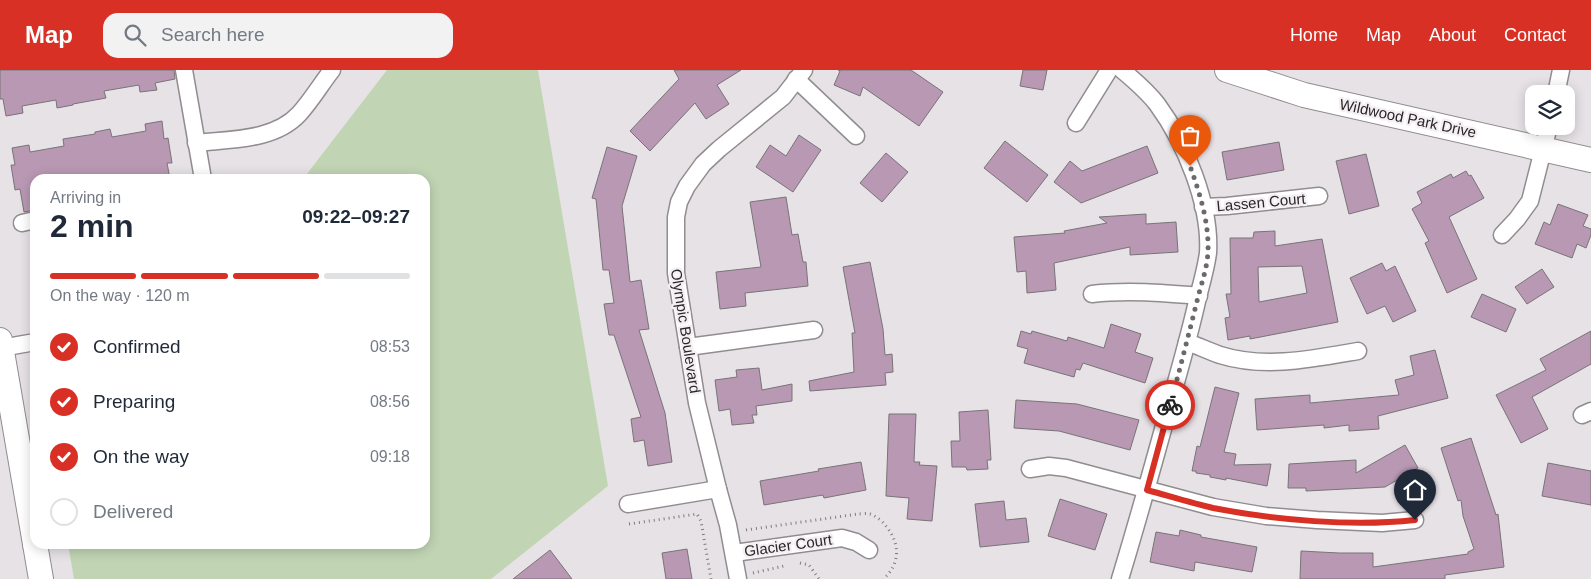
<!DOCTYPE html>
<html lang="en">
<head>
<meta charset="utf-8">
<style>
  :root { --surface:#fff; --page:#f2f2f3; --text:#1f2937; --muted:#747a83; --line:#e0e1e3; --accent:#d93025 }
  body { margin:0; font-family:Helvetica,sans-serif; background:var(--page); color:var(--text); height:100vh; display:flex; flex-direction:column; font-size:19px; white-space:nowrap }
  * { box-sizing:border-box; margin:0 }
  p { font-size:16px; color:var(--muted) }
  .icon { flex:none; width:28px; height:28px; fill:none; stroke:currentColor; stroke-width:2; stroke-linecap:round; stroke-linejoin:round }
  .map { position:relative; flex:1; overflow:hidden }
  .details { position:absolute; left:30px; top:104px; width:400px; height:375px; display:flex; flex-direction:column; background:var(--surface); border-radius:15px; box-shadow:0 2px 12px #0003 }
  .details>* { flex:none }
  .tools { position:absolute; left:1525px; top:15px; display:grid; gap:10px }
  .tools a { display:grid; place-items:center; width:50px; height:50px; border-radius:10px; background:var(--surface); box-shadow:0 2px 12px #0003; font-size:25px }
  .pin { position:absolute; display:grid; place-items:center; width:42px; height:42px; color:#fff; margin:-51px -21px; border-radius:50% 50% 50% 0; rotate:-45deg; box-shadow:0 0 5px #0007 }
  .pin .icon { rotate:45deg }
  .courier { position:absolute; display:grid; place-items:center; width:50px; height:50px; margin:-25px; border:4px solid #d93025; border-radius:50%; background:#fff; color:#222; box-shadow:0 1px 6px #0007 }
  .headline em { font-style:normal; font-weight:800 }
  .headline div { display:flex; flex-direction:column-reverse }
  .headline { display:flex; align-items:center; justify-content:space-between; height:85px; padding:0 20px }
  h1 { font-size:32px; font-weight:800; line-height:38px }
  .bar { display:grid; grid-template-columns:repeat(4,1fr); gap:8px 5px; align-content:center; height:60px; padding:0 20px }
  .bar i { height:6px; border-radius:4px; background:var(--line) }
  .bar .on { background:var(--accent) }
  .bar p { grid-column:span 4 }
  ol { padding:0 20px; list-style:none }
  li { display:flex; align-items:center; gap:15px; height:55px }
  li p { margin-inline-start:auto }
  li .icon { padding:5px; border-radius:50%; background:var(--accent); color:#fff; stroke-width:4 }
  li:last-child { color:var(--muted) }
  li i { width:28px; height:28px; border:2px solid var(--line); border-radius:50% }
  header { display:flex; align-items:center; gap:30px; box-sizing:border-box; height:70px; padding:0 25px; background:var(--accent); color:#fff }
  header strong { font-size:24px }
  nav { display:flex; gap:28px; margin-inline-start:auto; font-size:18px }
  .search { width:350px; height:45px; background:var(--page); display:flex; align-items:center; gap:12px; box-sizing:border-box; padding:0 18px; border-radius:15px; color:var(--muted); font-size:19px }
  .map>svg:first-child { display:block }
  .green { fill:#c1d5b5 }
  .building { fill:#b998b4; stroke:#787477; fill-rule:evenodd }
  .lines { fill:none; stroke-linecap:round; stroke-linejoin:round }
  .street-casing { stroke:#918c90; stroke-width:19 }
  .secondary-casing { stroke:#918c90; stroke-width:26 }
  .path { stroke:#7f7c7e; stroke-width:3; stroke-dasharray:1 4; stroke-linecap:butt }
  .street { stroke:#fff; stroke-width:16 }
  .secondary { stroke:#fff; stroke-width:24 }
  .done { stroke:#6c686b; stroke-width:5; stroke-dasharray:0 9 }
  .route { stroke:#d93025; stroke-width:6 }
  .labels { text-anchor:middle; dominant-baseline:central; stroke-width:4.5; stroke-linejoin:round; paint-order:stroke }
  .street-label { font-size:15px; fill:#292729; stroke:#f4eff3 }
</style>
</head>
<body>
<header>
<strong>Map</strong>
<div class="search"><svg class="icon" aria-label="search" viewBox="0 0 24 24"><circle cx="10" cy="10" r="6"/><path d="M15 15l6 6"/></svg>Search here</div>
<nav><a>Home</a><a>Map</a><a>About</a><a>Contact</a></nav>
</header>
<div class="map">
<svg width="1591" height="509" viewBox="0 0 1591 509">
  <rect width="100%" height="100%" fill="#e7e2e6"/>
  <!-- green -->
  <polygon class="green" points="387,0 538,0 608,416 491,509 74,509 68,474 425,474 425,109 303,109"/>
  <!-- building -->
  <g class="building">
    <polygon points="0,0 174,0 175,9 155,13 157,20 140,22 139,15 104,21 106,28 73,34 73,35 57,38 56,30 22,36 23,43 6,46 3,29 0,29"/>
    <polygon points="674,0 741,0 717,15 729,34 706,49 695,33 650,81 630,61 679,9"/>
    <polygon points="838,0 911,0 943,22 919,56 863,17 860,26 834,15 840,1"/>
    <polygon points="1023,0 1047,0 1043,20 1020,16"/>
    <polygon points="162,51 164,69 168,68 172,93 167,93 170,109 35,109 35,140 24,142 20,119 15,120 11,95 15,95 12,78 29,75 30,82 64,76 63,69 95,64 95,62 110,59 112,67 146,61 145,54"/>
    <polygon points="799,65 821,80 793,122 756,97 770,75 786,86"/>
    <polygon points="1005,71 1048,105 1027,132 984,98"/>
    <polygon points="1279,72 1284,100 1227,110 1222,82"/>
    <polygon points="1147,76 1158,103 1081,133 1054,112 1070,91 1082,101"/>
    <polygon points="607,77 637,86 622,136 630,212 641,210 649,259 639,260 665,343 672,392 648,396 644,370 634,372 631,349 641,347 614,265 609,265 604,234 614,233 609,200 603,200 596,129 592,128"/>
    <polygon points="886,83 908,102 882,132 860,113"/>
    <polygon points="1366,84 1379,136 1349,144 1336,91"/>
    <polygon points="1466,101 1469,106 1471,105 1484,128 1449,147 1477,209 1447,223 1425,173 1429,171 1412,139 1422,133 1417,122 1451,104 1453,108"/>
    <polygon points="786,127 792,165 798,164 803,192 806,192 808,216 745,223 746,236 720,239 716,202 761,197 750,132"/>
    <polygon points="1558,134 1588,145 1583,156 1591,159 1591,165 1586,178 1577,174 1572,188 1535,174 1544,152 1550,155"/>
    <polygon points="1146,144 1146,154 1176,152 1178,182 1130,185 1130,177 1054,193 1056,220 1027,223 1026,201 1017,202 1014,167 1065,163 1064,161 1107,153 1099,147"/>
    <path d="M1275,161V176L1322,169L1338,252L1250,269V266L1228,270L1225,248L1230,247L1226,224H1231L1230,168H1253L1254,162ZM1302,196L1307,223L1259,232L1258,197Z"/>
    <polygon points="870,192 883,259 885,285 892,284 893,302 885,303 886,315 810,321 809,311 854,302 852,263 855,263 843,197"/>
    <polygon points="1382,193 1386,201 1395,196 1416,241 1393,252 1385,236 1367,244 1350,208"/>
    <polygon points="1542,199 1554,217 1527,234 1515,217"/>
    <polygon points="1482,224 1516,239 1506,262 1471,247"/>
    <polygon points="1111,254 1141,264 1135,282 1153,288 1145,313 1083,293 1080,300 1076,299 1074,307 1024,293 1028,279 1017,276 1021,261 1031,264 1032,261 1067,271 1068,267 1104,278"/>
    <polygon points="1591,261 1591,294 1532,327 1548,359 1521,373 1496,325 1546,300 1540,289"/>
    <polygon points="1435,280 1448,328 1378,346 1379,359 1349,361 1349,355 1324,358 1324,355 1257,360 1255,329 1310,325 1310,333 1399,325 1395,310 1414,305 1410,286"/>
    <polygon points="759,298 762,320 792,314 792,331 756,336 757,345 752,345 754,353 732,355 730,339 719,341 715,310 737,307 736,300"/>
    <polygon points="1215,317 1239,323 1224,382 1236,384 1234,395 1271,394 1267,416 1226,408 1226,410 1210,407 1210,405 1196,403 1196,401 1192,401 1197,376 1200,377"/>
    <polygon points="1016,330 1077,334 1139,350 1130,380 1059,361 1014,358"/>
    <polygon points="988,340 991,390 987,390 988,399 967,400 966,397 952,397 951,371 960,371 959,342"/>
    <polygon points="889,344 916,344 914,392 920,392 919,395 937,396 932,451 907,449 909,428 886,426"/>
    <polygon points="1471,368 1496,445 1498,444 1504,497 1445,505 1445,509 1300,509 1301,481 1339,483 1373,483 1373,497 1468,484 1468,482 1474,479 1463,446 1461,430 1458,431 1441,378"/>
    <polygon points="1405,375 1418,398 1385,417 1306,421 1306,418 1288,418 1289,394 1356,390 1356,403"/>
    <polygon points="861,392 866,420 824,428 823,425 764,435 760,411 819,401 818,399"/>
    <polygon points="1548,393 1591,401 1591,435 1542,426"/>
    <polygon points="1060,429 1107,444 1095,480 1048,466"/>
    <polygon points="1004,431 1006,450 1026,448 1029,472 980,477 975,434"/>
    <polygon points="1180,460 1201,465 1201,467 1257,477 1252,502 1195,492 1194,501 1150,492 1156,462 1179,466"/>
    <polygon points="687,479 692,509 666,509 662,483"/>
    <polygon points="550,480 572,509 513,509"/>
  </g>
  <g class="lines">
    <defs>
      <g id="street">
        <polyline points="184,0 203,109"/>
        <polyline points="796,9 856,66"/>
        <polyline points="1556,24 1561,0"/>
        <polyline points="1076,53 1109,0"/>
        <path d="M196,73C230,69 274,71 299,44C311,31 321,14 332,0"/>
        <polyline points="1203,137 1227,136 1319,126"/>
        <polyline points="22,153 35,150"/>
        <polyline points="1502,165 1517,149 1530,131 1549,56"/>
        <path d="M1092,224C1128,220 1163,223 1199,226"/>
        <path d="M1187,272C1198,276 1209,281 1220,285C1265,299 1312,289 1358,281"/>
        <polyline points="688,277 814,260"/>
        <polyline points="1,278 35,272"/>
        <polyline points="1582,345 1591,341"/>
        <polyline points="1030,399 1049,396 1066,398 1213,437 1266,446 1317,450 1382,453 1415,450"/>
        <polyline points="628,434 718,419"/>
        <polyline points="734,483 842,468 856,472 869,480"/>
        <polyline points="738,509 728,455 718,419 697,333 688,277 676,203 676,147 679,132 687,116 703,94 719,79 783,27 804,0"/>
        <path d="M1120,509C1139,447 1156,385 1173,323C1182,291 1191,259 1198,227C1202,212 1206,198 1208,183C1211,135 1185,72 1157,34C1147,21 1134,10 1122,0"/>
      </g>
      <g id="secondary">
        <polyline points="1227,0 1304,25 1591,90"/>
        <polyline points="0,270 35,474"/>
        <polyline points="35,474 41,509"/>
      </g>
    </defs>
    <!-- street casing -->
    <use href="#street" class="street-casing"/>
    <!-- secondary casing -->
    <use href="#secondary" class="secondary-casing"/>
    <!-- path -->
    <g class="path">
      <polyline points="629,454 697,444 701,451 711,509"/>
      <path d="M746,460L858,444C861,444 866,443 870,444C876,446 882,451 886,456C900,473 901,494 883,509"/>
      <polyline points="800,493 809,495 819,509"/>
      <polyline points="753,503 784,496"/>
    </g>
    <!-- street -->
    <use href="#street" class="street"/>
    <!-- secondary -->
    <use href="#secondary" class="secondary"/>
  </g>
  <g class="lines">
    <!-- done -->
    <path class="done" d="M1170,335C1180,299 1189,263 1198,227C1202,212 1207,198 1208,182C1209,152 1200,124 1190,96"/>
    <!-- route -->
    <path class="route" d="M1170,335L1147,420C1169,426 1191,433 1213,438C1275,450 1353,457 1415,450"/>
  </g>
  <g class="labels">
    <!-- street labels -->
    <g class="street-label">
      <text transform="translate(1408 48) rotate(12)">Wildwood Park Drive</text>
      <text transform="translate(1261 132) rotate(-5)">Lassen Court</text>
      <text transform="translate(686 261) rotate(81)">Olympic Boulevard</text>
      <text transform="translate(788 475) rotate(-8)">Glacier Court</text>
    </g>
  </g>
</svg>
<div class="tools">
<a><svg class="icon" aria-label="layers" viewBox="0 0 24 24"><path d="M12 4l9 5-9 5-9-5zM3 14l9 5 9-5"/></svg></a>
</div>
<div class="pin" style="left:1190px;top:96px;background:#ea580c"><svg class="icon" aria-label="bag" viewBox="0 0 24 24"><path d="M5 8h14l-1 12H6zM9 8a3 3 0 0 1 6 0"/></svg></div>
<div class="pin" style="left:1415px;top:450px;background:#1f2937"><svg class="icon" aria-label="home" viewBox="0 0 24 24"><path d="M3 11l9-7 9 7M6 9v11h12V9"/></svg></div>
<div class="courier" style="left:1170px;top:335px"><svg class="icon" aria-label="bike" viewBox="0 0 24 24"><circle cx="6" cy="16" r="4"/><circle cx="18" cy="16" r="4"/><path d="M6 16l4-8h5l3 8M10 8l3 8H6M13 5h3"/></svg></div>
<section class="details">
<div class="headline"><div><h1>2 min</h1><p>Arriving in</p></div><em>09:22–09:27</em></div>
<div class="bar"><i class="on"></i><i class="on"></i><i class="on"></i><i></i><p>On the way · 120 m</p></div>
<ol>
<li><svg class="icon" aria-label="check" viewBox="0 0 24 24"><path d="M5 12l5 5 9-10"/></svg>Confirmed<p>08:53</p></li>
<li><svg class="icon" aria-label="check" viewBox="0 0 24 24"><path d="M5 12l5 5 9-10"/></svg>Preparing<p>08:56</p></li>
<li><svg class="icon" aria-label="check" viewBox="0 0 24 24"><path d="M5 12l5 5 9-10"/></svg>On the way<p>09:18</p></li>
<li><i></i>Delivered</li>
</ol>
</section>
</div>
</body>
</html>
